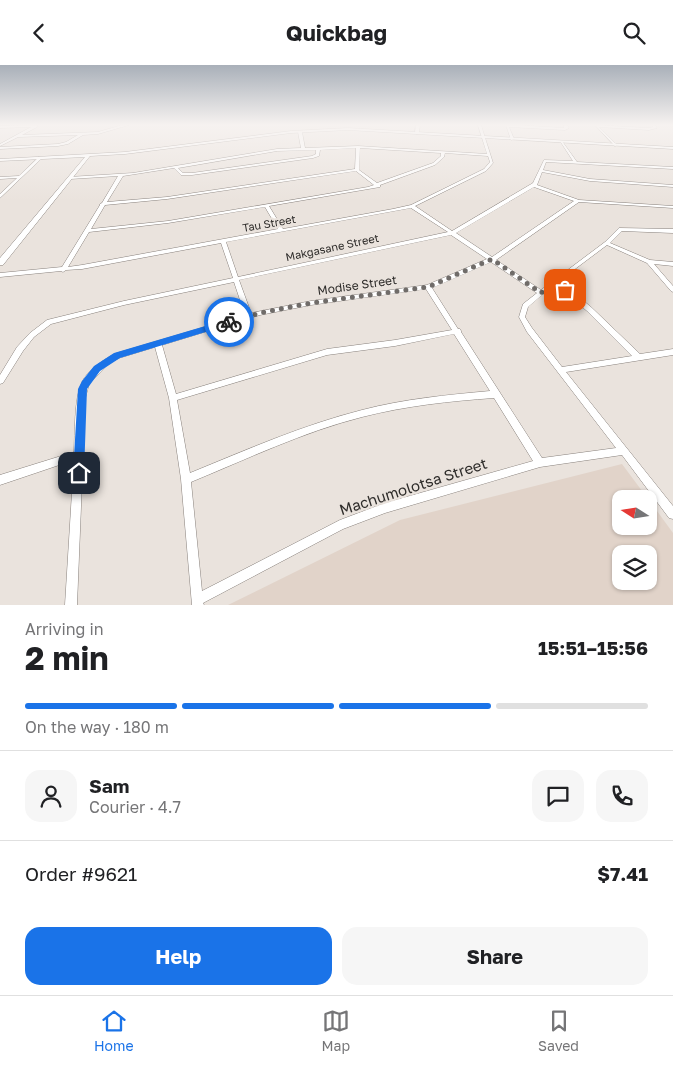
<!DOCTYPE html>
<html lang="en">
<head>
<meta charset="utf-8">
<style>
  :root { --surface:#fff; --page:#f6f6f6; --text:#202124; --muted:#757577; --line:#e0e0e0; --accent:#1a73e8 }
  body { margin:0; font-family:"Golos Text",sans-serif; background:var(--page); color:var(--text); height:100vh; display:flex; flex-direction:column; font-size:19px; white-space:nowrap }
  * { box-sizing:border-box; margin:0 }
  p { font-size:16px; color:var(--muted) }
  .icon { flex:none; width:28px; height:28px; fill:none; stroke:currentColor; stroke-width:2; stroke-linecap:round; stroke-linejoin:round }
  .map { position:relative; height:540px; overflow:hidden }
  .sheet { display:flex; flex-direction:column; background:var(--surface); flex:1 }
  .sheet>* { flex:none }
  .needle { width:32px; rotate:282deg }
  .fabs { position:absolute; left:612px; top:425px; display:grid; gap:10px }
  .fabs a { display:grid; place-items:center; width:45px; height:45px; border-radius:10px; background:var(--surface); box-shadow:0 1px 4px #0004; font-size:25px }
  .pin { position:absolute; display:grid; place-items:center; width:42px; height:42px; color:#fff; margin:-21px; border-radius:10px; box-shadow:0 2px 8px #0006 }
  .courier { position:absolute; display:grid; place-items:center; width:50px; height:50px; margin:-25px; border:4px solid #1a73e8; border-radius:50%; background:#fff; color:#222; box-shadow:0 1px 6px #0007 }
  .headline em { font-style:normal; font-weight:700 }
  .headline div { display:flex; flex-direction:column-reverse }
  .headline { display:flex; align-items:center; justify-content:space-between; height:85px; padding:0 25px }
  h1 { font-size:32px; font-weight:700; line-height:38px }
  .bar { display:grid; grid-template-columns:repeat(4,1fr); gap:8px 5px; align-content:center; height:60px; padding:0 25px }
  .bar i { height:6px; border-radius:4px; background:var(--line) }
  .bar .selected { background:var(--accent) }
  .bar p { grid-column:span 4 }
  .line { display:flex; align-items:center; gap:12px; padding:0 25px; border-top:1px solid var(--line) }
  .line div { flex:1 }
  .round { display:grid; place-items:center; flex:none; width:52px; height:52px; border-radius:15px; background:var(--page) }
  .button { display:flex; gap:10px; margin-top:auto; padding:10px 25px }
  .button a { flex:1; height:58px; border-radius:15px; background:var(--accent); color:#fff; font-size:20px; font-weight:700; line-height:58px; text-align:center }
  .button a+a { background:var(--page); color:var(--text) }
  header { display:flex; justify-content:space-between; align-items:center; height:65px; padding:0 25px; background:var(--surface); font-size:22px; font-weight:700 }
  .tabs { display:flex; justify-content:space-around; align-items:center; height:70px; border-top:1px solid var(--line); background:var(--surface); font-size:14px; color:var(--muted) }
  .tabs a { display:grid; justify-items:center; gap:2px }
  .tabs .selected { color:var(--accent) }
  .map>svg:first-child { display:block }
  .built { fill:#e1d3c9; fill-rule:evenodd }
  .lines { fill:none; stroke-linecap:round; stroke-linejoin:round }
  .minor-casing { stroke:#88817c; stroke-width:1 }
  .tertiary-casing { stroke:#88817c; stroke-width:1 }
  .minor { fill:#fff; fill-rule:evenodd }
  .tertiary { fill:#fff; fill-rule:evenodd }
  .route { fill:#1a73e8 }
  .done { stroke:#706c69; stroke-width:5; stroke-dasharray:0 9 }
  .labels { text-anchor:middle; dominant-baseline:central; stroke-width:4.5; stroke-linejoin:round; paint-order:stroke }
  .far-street-label { font-size:11px; fill:#2e2c2a; stroke:#eae3dd }
  .street-label { font-size:12px; fill:#2e2c2a; stroke:#eae3dd }
  .near-street-label { font-size:15px; fill:#2e2c2a; stroke:#eae3dd }
</style>
</head>
<body>
<header><svg class="icon" aria-label="back" viewBox="0 0 24 24"><path d="M15 5l-7 7 7 7"/></svg>Quickbag<svg class="icon" aria-label="search" viewBox="0 0 24 24"><circle cx="10" cy="10" r="6"/><path d="M15 15l6 6"/></svg></header>
<div class="map">
<svg width="673" height="540" viewBox="0 0 673 540">
  <rect width="100%" height="100%" fill="#eae3dd"/>
  <!-- built -->
  <path class="built" d="M622,399L648,434H621V461H649V435L673,468V540H228L400,455ZM621,489H649V516H621Z"/>
  <g class="lines">
    <defs>
      <g id="minor">
        <polygon points="37,60 37,62 22,70 98,67 122,60 129,60 98,69 83,70 68,79 58,81 0,84 0,82 58,79 66,77 78,70 18,72 0,81 0,79 31,62 0,63 0,61"/>
        <polygon points="416,60 420,60 419,68 417,69 415,68"/>
        <path d="M478,60H481L493,98L486,106L415,141L452,166L533,118L544,95L573,96L560,76H562L577,97L673,102V104L546,97L543,105L590,114L673,120V122L590,116L542,107L537,120L579,135L673,141V143L579,137L496,195L541,225L605,177L619,163L673,164V168L622,166L610,178L650,195L673,197V201L654,199L673,221V227L671,226L647,198L607,180L559,216L591,242L640,289L673,284V290L566,307L673,441V454L669,453L622,390L540,402L385,448L343,464L203,538L204,540H192L181,414L169,333L155,282L119,293L108,299L89,319L85,334L83,386L84,389L83,392L77,540H65L74,395L0,420V410L74,387C75,369 74,333 82,317C87,306 105,293 117,288L245,250L234,217L124,240L51,259L34,272L23,286L3,318L0,319V310L17,282L30,268L47,255L124,236L233,213L221,178L82,204L66,205L63,207L61,206L0,212V208L62,202L100,140V139L102,138L118,111L70,114H69V112L133,108L277,84L301,83L298,67L300,66L302,67L305,83L358,81L487,89ZM356,83L355,104L167,132L107,137L123,111L174,103L181,110H192L313,93L319,91L320,85ZM360,83L441,88V91L433,98L377,118L359,105ZM316,85V89L312,91L192,108H183L178,103L277,86ZM445,88L488,91L490,97L484,104L411,140L393,144L283,164L269,141L380,122V120L435,100L444,92ZM356,106L374,120L368,122L168,156L91,164L105,140L167,134ZM534,122L574,136L492,192L456,168ZM265,142L278,164L82,200L68,202L89,167L168,158ZM411,143L448,167L238,212L226,177ZM451,170L487,194L427,220L311,236L251,248L239,215ZM491,197L537,228L523,239L519,252L527,267L616,383L542,393L461,267V266L460,264H458L432,223ZM555,219L587,246L632,291L562,302L532,263L525,252L528,242ZM426,224L452,265L395,275L327,284L176,329L162,280L260,250L311,240ZM454,269L490,326C447,330 404,334 362,345C303,360 246,385 190,408L177,335L327,290L395,281ZM494,333L533,396L385,438L340,455L202,526L191,417C247,394 303,367 362,352C405,341 450,336 494,333Z"/>
        <polygon points="516,60 564,63 564,60 567,60 569,63 565,65 509,62 514,74 511,75 506,60"/>
        <polygon points="595,60 649,63 653,62 652,60 655,60 657,63 649,65 599,62 617,80 615,81"/>
        <polygon points="39,92 42,93 0,133 0,129 17,113 0,114 0,112 19,111"/>
      </g>
      <polygon id="tertiary" points="348,63 673,82 673,84 348,65 291,68 125,89 90,91 3,200 0,200 0,193 85,92 0,96 0,94 125,87 291,66"/>
    </defs>
    <!-- minor casing -->
    <use href="#minor" class="minor-casing"/>
    <!-- tertiary casing -->
    <use href="#tertiary" class="tertiary-casing"/>
    <!-- minor -->
    <use href="#minor" class="minor"/>
    <!-- tertiary -->
    <use href="#tertiary" class="tertiary"/>
  </g>
  <!-- sky -->
  <linearGradient id="sky" x2="0" y2="1"><stop stop-color="#a9b0b9"/><stop offset="0.44" stop-color="#f6f2f0"/><stop offset="1" stop-color="#f6f2f0" stop-opacity="0"/></linearGradient>
  <rect width="673" height="136" fill="url(#sky)"/>
  <!-- route -->
  <polygon class="route" points="229,254 232,255 232,259 120,293 100,306 87,324 84,408 83,412 79,414 75,412 73,408 78,324 82,316 94,301 114,288"/>
  <g class="lines">
    <!-- done -->
    <polyline class="done" points="229,257 260,248 311,238 428,222 492,194 541,228 555,216 565,225"/>
  </g>
  <g class="labels">
    <!-- far-street labels -->
    <g class="far-street-label">
      <text transform="translate(269 158) rotate(-10)">Tau Street</text>
      <text transform="translate(332 182) rotate(-12)">Makgasane Street</text>
    </g>
    <!-- street labels -->
    <g class="street-label">
      <text transform="translate(357 220) rotate(-8)">Modise Street</text>
    </g>
    <!-- near-street labels -->
    <g class="near-street-label">
      <text transform="translate(413 421) rotate(-18)">Machumolotsa Street</text>
    </g>
  </g>
</svg>
<div class="fabs">
<a><svg class="needle" viewBox="-14 -14 28 28"><path d="M0-13l5 13h-10z" fill="#e53935"/><path d="M0 13l5-13h-10z" fill="#757577"/></svg></a>
<a><svg class="icon" aria-label="layers" viewBox="0 0 24 24"><path d="M12 4l9 5-9 5-9-5zM3 14l9 5 9-5"/></svg></a>
</div>
<div class="pin" style="left:565px;top:225px;background:#ea580c"><svg class="icon" aria-label="bag" viewBox="0 0 24 24"><path d="M5 8h14l-1 12H6zM9 8a3 3 0 0 1 6 0"/></svg></div>
<div class="pin" style="left:79px;top:408px;background:#1f2937"><svg class="icon" aria-label="home" viewBox="0 0 24 24"><path d="M3 11l9-7 9 7M6 9v11h12V9"/></svg></div>
<div class="courier" style="left:229px;top:257px"><svg class="icon" aria-label="bike" viewBox="0 0 24 24"><circle cx="6" cy="16" r="4"/><circle cx="18" cy="16" r="4"/><path d="M6 16l4-8h5l3 8M10 8l3 8H6M13 5h3"/></svg></div>
</div>
<section class="sheet">
<div class="headline"><div><h1>2 min</h1><p>Arriving in</p></div><em>15:51–15:56</em></div>
<div class="bar"><i class="selected"></i><i class="selected"></i><i class="selected"></i><i></i><p>On the way · 180 m</p></div>
<div class="line" style="height:90px"><a class="round"><svg class="icon" aria-label="person" viewBox="0 0 24 24"><circle cx="12" cy="8" r="4"/><path d="M4 21q1-7 8-7t8 7"/></svg></a><div><b>Sam</b><p>Courier · 4.7</p></div><a class="round"><svg class="icon" aria-label="chat" viewBox="0 0 24 24"><path d="M4 5h16v11H9l-5 4z"/></svg></a><a class="round"><svg class="icon" aria-label="phone" viewBox="0 0 24 24"><path d="M5 4h4l2 5-3 2q2 4 5 5l2-3 5 2v4C11 20 4 13 5 4z"/></svg></a></div>
<div class="line" style="height:65px"><div>Order #9621</div><b>$7.41</b></div>
<div class="button"><a>Help</a><a>Share</a></div>
</section>
<nav class="tabs">
<a class="selected"><svg class="icon" aria-label="home" viewBox="0 0 24 24"><path d="M3 11l9-7 9 7M6 9v11h12V9"/></svg>Home</a>
<a><svg class="icon" aria-label="map" viewBox="0 0 24 24"><path d="M3 6l6-2 6 2 6-2v14l-6 2-6-2-6 2zM9 4v14M15 6v14"/></svg>Map</a>
<a><svg class="icon" aria-label="saved" viewBox="0 0 24 24"><path d="M7 4h10v16l-5-4-5 4z"/></svg>Saved</a>
</nav>
</body>
</html>
